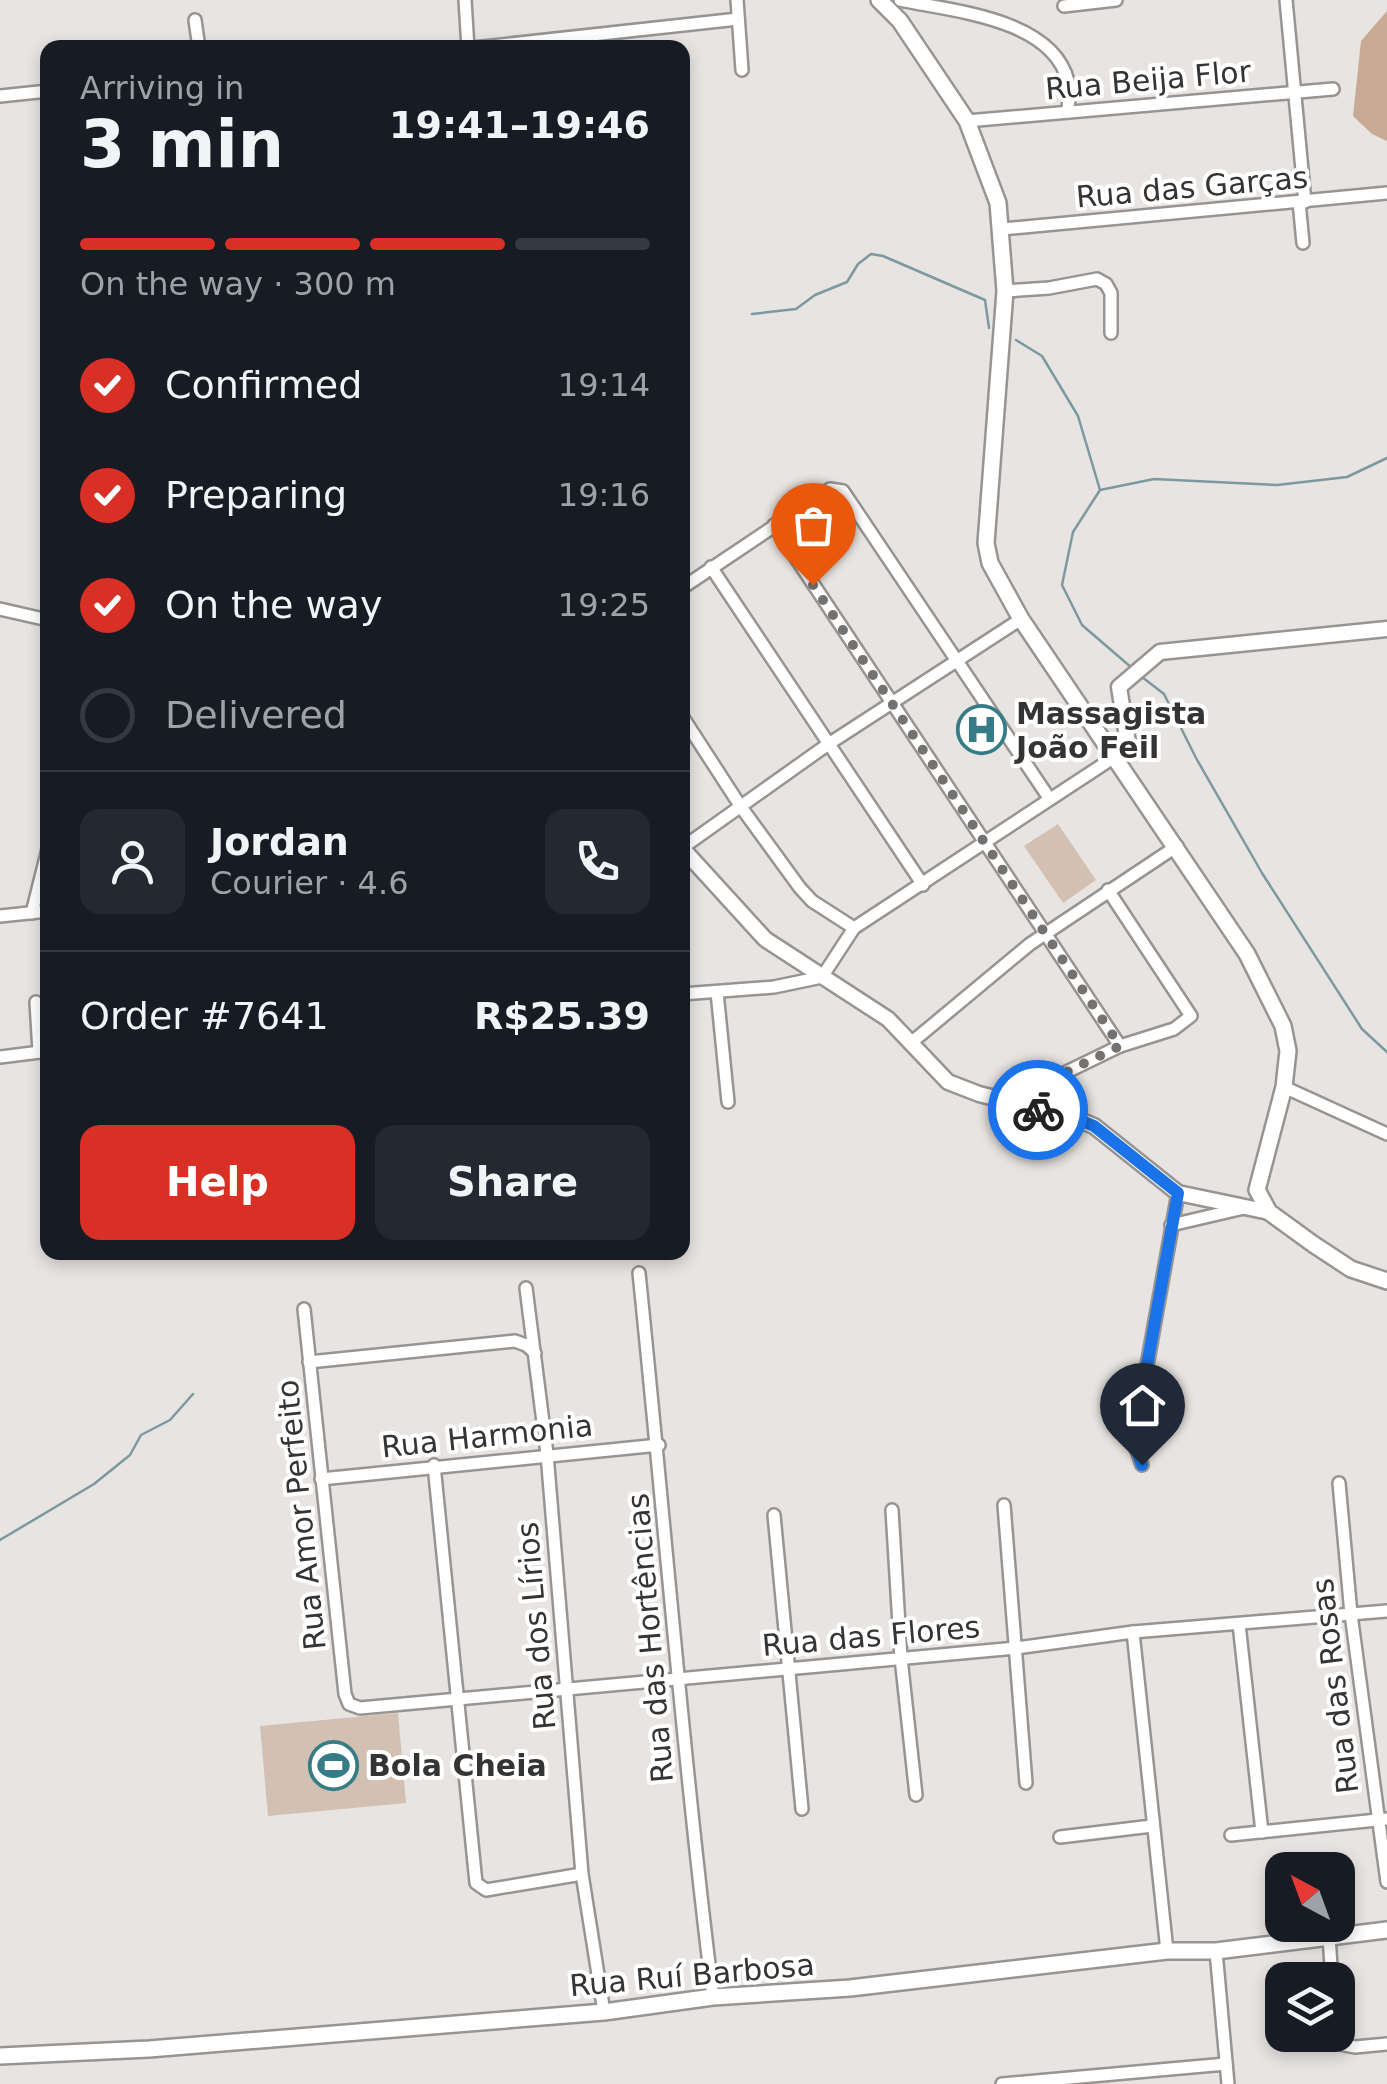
<!DOCTYPE html>
<html lang="en">
<head>
<meta charset="utf-8">
<style>
  :root { --surface:#171b24; --page:#242831; --text:#f1f3f6; --muted:#9ea1a6; --line:#363941; --accent:#d93025 }
  body { margin:0; font-family:"DejaVu Sans",sans-serif; background:var(--page); color:var(--text); height:100vh; display:flex; flex-direction:column; font-size:38px; white-space:nowrap }
  * { box-sizing:border-box; margin:0 }
  p { font-size:32px; color:var(--muted) }
  .icon { flex:none; width:55px; height:55px; fill:none; stroke:currentColor; stroke-width:2; stroke-linecap:round; stroke-linejoin:round }
  .map { position:relative; flex:1; overflow:hidden }
  .panel { position:absolute; left:40px; top:40px; width:650px; height:1220px; display:flex; flex-direction:column; background:var(--surface); border-radius:20px; box-shadow:0 5px 15px #0003 }
  .panel>* { flex:none }
  .needle { width:65px; rotate:319deg }
  .controls { position:absolute; left:1265px; top:1852px; display:grid; gap:20px }
  .controls a { display:grid; place-items:center; width:90px; height:90px; border-radius:20px; background:var(--surface); box-shadow:0 5px 15px #0003; font-size:50px }
  .pin { position:absolute; display:grid; place-items:center; width:85px; height:85px; color:#fff; margin:-102px -42px; border-radius:50% 50% 50% 0; rotate:-45deg; box-shadow:0 0 10px #0007 }
  .pin .icon { rotate:45deg }
  .courier { position:absolute; display:grid; place-items:center; width:100px; height:100px; margin:-50px; border:8px solid #1a73e8; border-radius:50%; background:#fff; color:#222; box-shadow:0 2px 12px #0007 }
  .headline em { font-style:normal; font-weight:800 }
  .headline div { display:flex; flex-direction:column-reverse }
  .headline { display:flex; align-items:center; justify-content:space-between; height:170px; padding:0 40px }
  h1 { font-size:65px; font-weight:800; line-height:75px }
  .bar { display:grid; grid-template-columns:repeat(4,1fr); gap:15px 10px; align-content:center; height:120px; padding:0 40px }
  .bar i { height:12px; border-radius:8px; background:var(--line) }
  .bar .on { background:var(--accent) }
  .bar p { grid-column:span 4 }
  .line { display:flex; align-items:center; gap:25px; padding:0 40px; border-top:2px solid var(--line) }
  .line div { flex:1 }
  .round { display:grid; place-items:center; flex:none; width:105px; height:105px; border-radius:20px; background:var(--page) }
  ol { padding:0 40px; list-style:none }
  li { display:flex; align-items:center; gap:30px; height:110px }
  li p { margin-inline-start:auto }
  li .icon { padding:10px; border-radius:50%; background:var(--accent); color:#fff; stroke-width:4 }
  li:last-child { color:var(--muted) }
  li i { width:55px; height:55px; border:5px solid var(--line); border-radius:50% }
  .primary-button { display:flex; gap:20px; margin-top:auto; padding:20px 40px }
  .primary-button a { flex:1; height:115px; border-radius:20px; background:var(--accent); color:#fff; font-size:40px; font-weight:800; line-height:115px; text-align:center }
  .primary-button a+a { background:var(--page); color:var(--text) }
  .map>svg:first-child { display:block }
  .green { fill:#d2c0b2 }
  .forest { fill:#c8aa94 }
  .lines { fill:none; stroke-linecap:round; stroke-linejoin:round }
  .stream { stroke:#7c99a0; stroke-width:2.5 }
  .minor-casing { stroke:#979491; stroke-width:16 }
  .tertiary-casing { stroke:#979491; stroke-width:19 }
  .secondary-casing { stroke:#979491; stroke-width:20 }
  .minor { stroke:#fff; stroke-width:11 }
  .tertiary { stroke:#fff; stroke-width:14 }
  .secondary { stroke:#fff; stroke-width:15 }
  .done { stroke:#747270; stroke-width:10; stroke-dasharray:0 18 }
  .route { stroke:#1a73e8; stroke-width:12 }
  .labels { text-anchor:middle; dominant-baseline:central; stroke-width:8; stroke-linejoin:round; paint-order:stroke }
  .street-label { font-size:30px; fill:#353433; stroke:#fff }
  .poi-label { font-size:30px; font-weight:bold; fill:#353433; stroke:#fff; text-anchor:start }
</style>
</head>
<body>
<div class="map">
<svg width="1387" height="2084" viewBox="0 0 1387 2084">
  <rect width="100%" height="100%" fill="#e8e4e1"/>
  <!-- green -->
  <g class="green">
    <polygon points="1058,824 1096,880 1063,903 1024,846"/>
    <polygon points="398,1713 406,1803 268,1816 260,1726"/>
  </g>
  <!-- forest -->
  <polygon class="forest" points="1387,11 1387,141 1372,134 1353,116 1361,41"/>
  <g class="lines">
    <!-- stream -->
    <g class="stream">
      <polyline points="752,314 796,309 815,295 847,282 858,264 871,254 883,256 985,300 989,328"/>
      <polyline points="1016,340 1042,356 1078,416 1100,490"/>
      <polyline points="1132,668 1082,625 1062,585 1073,532 1100,490 1154,479 1277,485 1347,477 1387,458"/>
      <polyline points="1142,677 1164,694 1196,758 1262,873 1362,1029 1387,1052"/>
      <polyline points="0,1540 94,1484 130,1455 141,1435 170,1420 193,1394"/>
    </g>
    <defs>
      <g id="minor">
        <polyline points="465,0 468,48"/>
        <polyline points="737,0 742,70"/>
        <path d="M900,0C951,11 1052,18 1068,81C1071,90 1068,102 1068,112"/>
        <polyline points="1286,0 1305,202"/>
        <polyline points="1064,6 1116,0"/>
        <polyline points="195,20 199,48"/>
        <polyline points="473,48 738,19"/>
        <polyline points="0,96 48,91"/>
        <polyline points="967,121 1333,89"/>
        <polyline points="1299,202 1303,243"/>
        <polyline points="1002,229 1387,193"/>
        <polyline points="1005,291 1049,288 1097,279 1106,284 1111,293 1111,333"/>
        <polyline points="774,525 1120,1046"/>
        <polyline points="711,567 923,885"/>
        <polyline points="682,588 830,489 843,491 1049,798"/>
        <polyline points="0,609 48,620"/>
        <polyline points="682,716 741,807 800,888 812,901 854,928"/>
        <polyline points="682,848 827,745 1021,619"/>
        <polyline points="32,913 48,849"/>
        <polyline points="0,916 48,911"/>
        <polyline points="717,992 728,1102"/>
        <polyline points="682,994 774,987 822,977 854,928 1116,756"/>
        <polyline points="36,1002 39,1052"/>
        <polyline points="912,1042 1030,944 1177,846"/>
        <polyline points="0,1057 48,1051"/>
        <polyline points="1284,1087 1387,1134"/>
        <polyline points="1028,1109 1042,1084 1120,1046 1174,1029 1191,1016 1108,890"/>
        <polyline points="1171,1225 1244,1208"/>
        <path d="M639,1273C664,1515 683,1756 713,1997"/>
        <polyline points="526,1288 547,1454 582,1874 604,2012"/>
        <polyline points="304,1309 345,1694 349,1704 360,1708 1016,1648 1133,1632 1387,1611"/>
        <polyline points="309,1362 515,1341 526,1345 535,1353"/>
        <polyline points="434,1465 476,1883 486,1890 582,1874"/>
        <polyline points="1142,1465 1136,1448 1136,1427 1178,1193"/>
        <polyline points="321,1479 659,1445"/>
        <polyline points="1339,1483 1351,1614 1387,1882"/>
        <polyline points="1004,1505 1026,1783"/>
        <polyline points="892,1510 901,1658 916,1795"/>
        <polyline points="774,1515 802,1809"/>
        <polyline points="1239,1624 1262,1832"/>
        <polyline points="1133,1632 1167,1951"/>
        <polyline points="1231,1835 1387,1819"/>
        <polyline points="1060,1837 1152,1826"/>
        <polyline points="1329,1937 1332,1980"/>
        <polyline points="1216,1951 1228,2084"/>
        <polyline points="1337,2035 1344,2045 1355,2047 1387,2044"/>
        <polyline points="1002,2084 1226,2064"/>
      </g>
      <g id="tertiary">
        <polyline points="1116,756 1128,743 1119,687 1160,652 1387,629"/>
        <polyline points="682,848 765,939 888,1019 948,1082 979,1094 1072,1117 1094,1126 1178,1193 1269,1212"/>
      </g>
      <g id="secondary">
        <polyline points="879,0 900,21 967,121 998,203 1005,291 986,543 990,563 1021,619 1247,954 1283,1026 1288,1051 1284,1087 1257,1190 1269,1212 1313,1244 1351,1269 1387,1281"/>
        <polyline points="0,2056 149,2049 604,2012 713,1997 850,1988 1167,1951 1216,1951 1387,1930"/>
      </g>
    </defs>
    <!-- minor casing -->
    <use href="#minor" class="minor-casing"/>
    <!-- tertiary casing -->
    <use href="#tertiary" class="tertiary-casing"/>
    <!-- secondary casing -->
    <use href="#secondary" class="secondary-casing"/>
    <!-- minor -->
    <use href="#minor" class="minor"/>
    <!-- tertiary -->
    <use href="#tertiary" class="tertiary"/>
    <!-- secondary -->
    <use href="#secondary" class="secondary"/>
  </g>
  <g class="lines">
    <!-- done -->
    <polyline class="done" points="813,585 1120,1046 1042,1084 1028,1108 1038,1110"/>
    <!-- route -->
    <polyline class="route" points="1038,1110 1072,1117 1094,1126 1178,1193 1136,1427 1136,1448 1142,1465"/>
  </g>
  <!-- icons -->
  <defs>
    <symbol id="hospital-ring" viewBox="-11 -11 22 22"><circle r="9.5" fill="#fff" stroke="#357c86" stroke-width="1.5"/><path d="M-5-5h3v3.5h4V-5h3V5h-3V1.5h-4V5h-3Z" fill="#357c86"/></symbol>
    <symbol id="stadium-ring" viewBox="-11 -11 22 22"><circle r="9.5" fill="#fff" stroke="#357c86" stroke-width="1.5"/><path d="M0-5a6.5 5 0 1 0 0 10a6.5 5 0 1 0 0-10ZM-3.5-1.8h7v3.6h-7Z" fill="#357c86"/></symbol>
  </defs>
  <g fill-rule="evenodd">
    <use href="#hospital-ring" x="954" y="702" width="55" height="55"/>
    <use href="#stadium-ring" x="306" y="1738" width="55" height="55"/>
  </g>
  <g class="labels">
    <!-- street labels -->
    <g class="street-label">
      <text transform="translate(1148 80) rotate(-5)">Rua Beija Flor</text>
      <text transform="translate(1192 187) rotate(-5)">Rua das Garças</text>
      <text transform="translate(487 1436) rotate(-6)">Rua Harmonia</text>
      <text transform="translate(301 1515) rotate(-96)">Rua Amor Perfeito</text>
      <text transform="translate(536 1626) rotate(-95)">Rua dos Lírios</text>
      <text transform="translate(871 1636) rotate(-5)">Rua das Flores</text>
      <text transform="translate(650 1638) rotate(-95)">Rua das Hortências</text>
      <text transform="translate(1335 1686) rotate(-97)">Rua das Rosas</text>
      <text transform="translate(692 1975) rotate(-5)">Rua Ruí Barbosa</text>
    </g>
    <!-- poi labels -->
    <g class="poi-label">
      <text x="1016" y="713">Massagista<tspan x="1016" dy="34">João Feil</tspan></text>
      <text x="368" y="1765">Bola Cheia</text>
    </g>
  </g>
</svg>
<div class="controls">
<a><svg class="needle" viewBox="-14 -14 28 28"><path d="M0-13l5 13h-10z" fill="#e53935"/><path d="M0 13l5-13h-10z" fill="#9ea1a6"/></svg></a>
<a><svg class="icon" aria-label="layers" viewBox="0 0 24 24"><path d="M12 4l9 5-9 5-9-5zM3 14l9 5 9-5"/></svg></a>
</div>
<div class="pin" style="left:813px;top:585px;background:#ea580c"><svg class="icon" aria-label="bag" viewBox="0 0 24 24"><path d="M5 8h14l-1 12H6zM9 8a3 3 0 0 1 6 0"/></svg></div>
<div class="pin" style="left:1142px;top:1465px;background:#1f2937"><svg class="icon" aria-label="home" viewBox="0 0 24 24"><path d="M3 11l9-7 9 7M6 9v11h12V9"/></svg></div>
<div class="courier" style="left:1038px;top:1110px"><svg class="icon" aria-label="bike" viewBox="0 0 24 24"><circle cx="6" cy="16" r="4"/><circle cx="18" cy="16" r="4"/><path d="M6 16l4-8h5l3 8M10 8l3 8H6M13 5h3"/></svg></div>
<section class="panel">
<div class="headline"><div><h1>3 min</h1><p>Arriving in</p></div><em>19:41–19:46</em></div>
<div class="bar"><i class="on"></i><i class="on"></i><i class="on"></i><i></i><p>On the way · 300 m</p></div>
<ol>
<li><svg class="icon" aria-label="check" viewBox="0 0 24 24"><path d="M5 12l5 5 9-10"/></svg>Confirmed<p>19:14</p></li>
<li><svg class="icon" aria-label="check" viewBox="0 0 24 24"><path d="M5 12l5 5 9-10"/></svg>Preparing<p>19:16</p></li>
<li><svg class="icon" aria-label="check" viewBox="0 0 24 24"><path d="M5 12l5 5 9-10"/></svg>On the way<p>19:25</p></li>
<li><i></i>Delivered</li>
</ol>
<div class="line" style="height:180px"><a class="round"><svg class="icon" aria-label="person" viewBox="0 0 24 24"><circle cx="12" cy="8" r="4"/><path d="M4 21q1-7 8-7t8 7"/></svg></a><div><b>Jordan</b><p>Courier · 4.6</p></div><a class="round"><svg class="icon" aria-label="phone" viewBox="0 0 24 24"><path d="M5 4h4l2 5-3 2q2 4 5 5l2-3 5 2v4C11 20 4 13 5 4z"/></svg></a></div>
<div class="line" style="height:130px"><div>Order #7641</div><b>R$25.39</b></div>
<div class="primary-button"><a>Help</a><a>Share</a></div>
</section>
</div>
</body>
</html>
